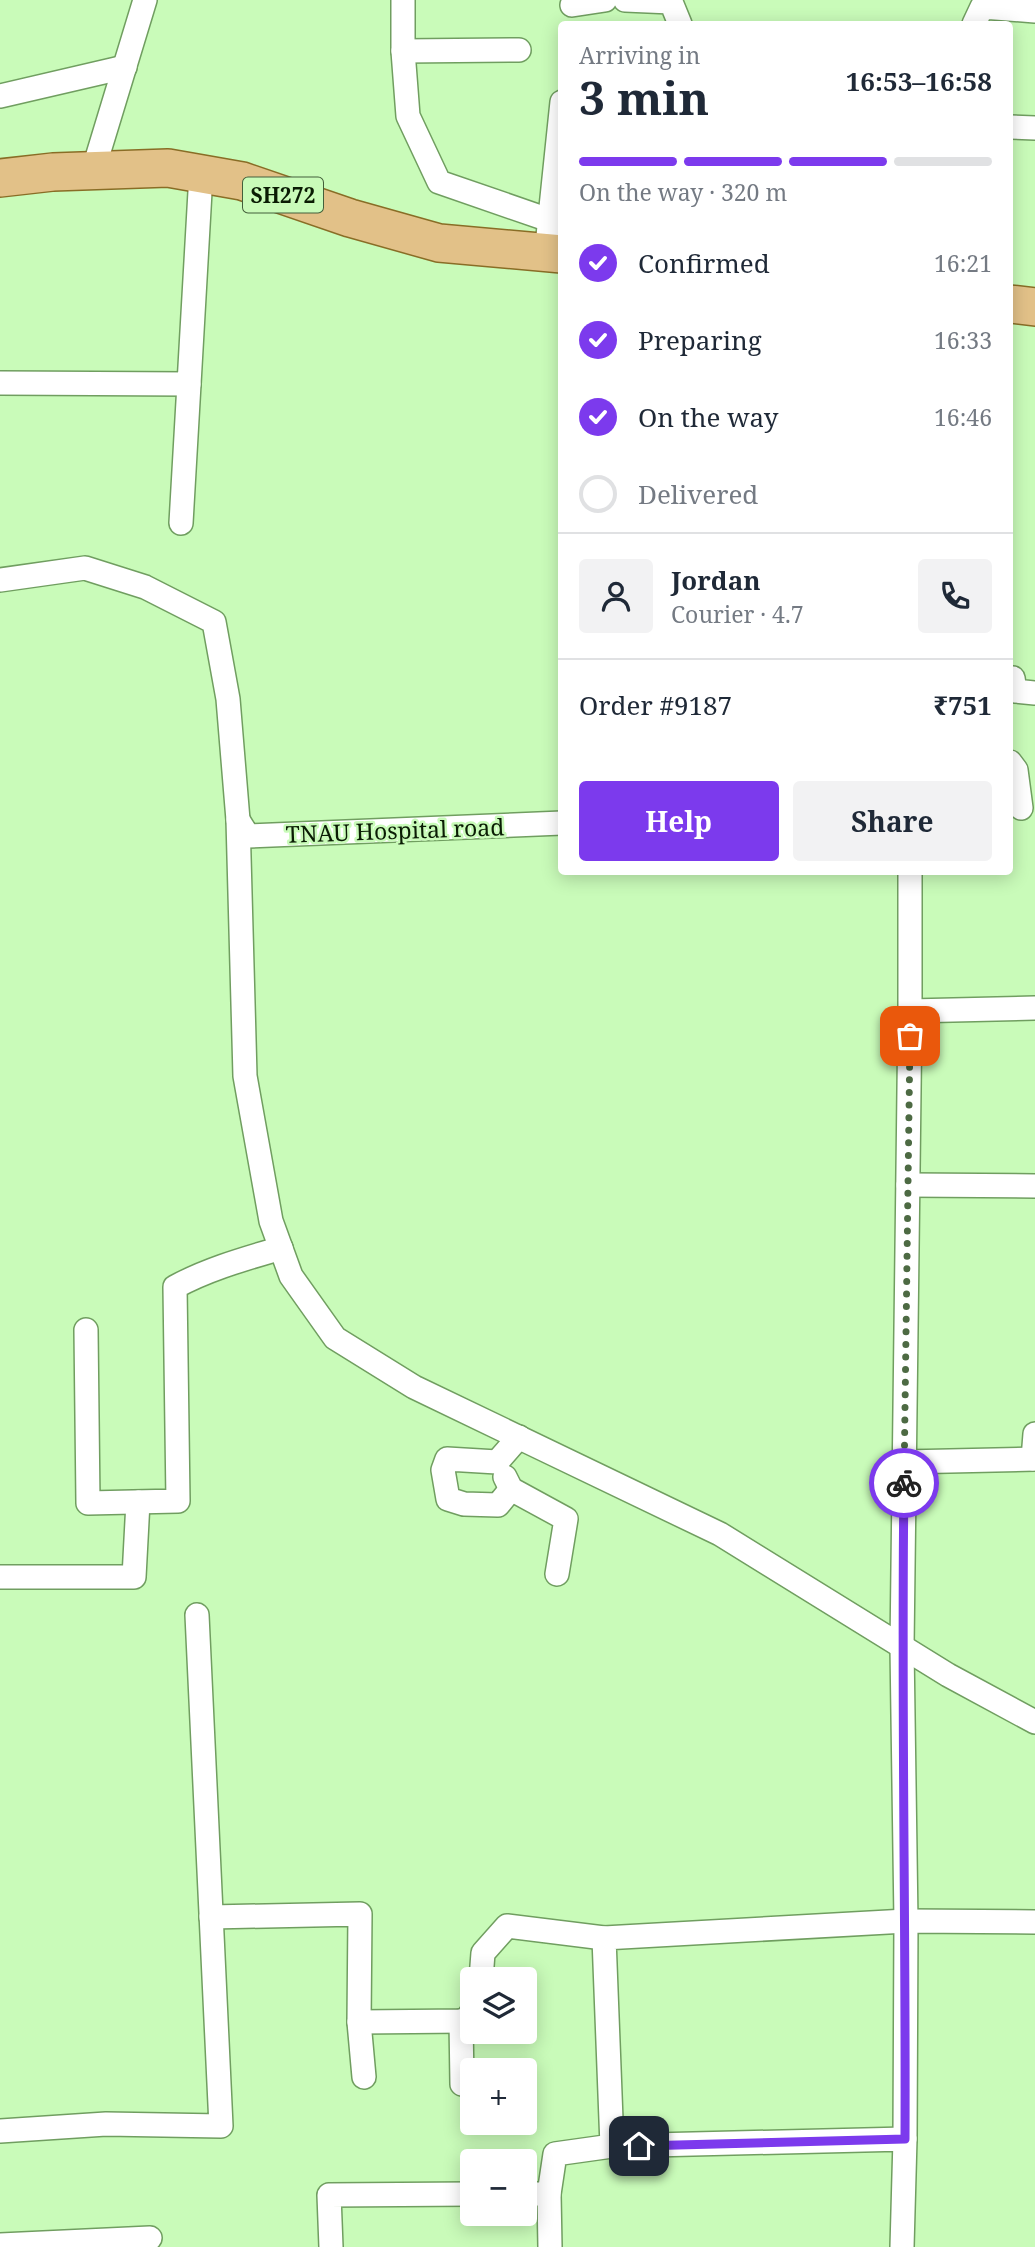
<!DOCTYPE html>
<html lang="en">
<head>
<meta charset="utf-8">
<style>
  :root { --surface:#fff; --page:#f2f2f3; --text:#1f2937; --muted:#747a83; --line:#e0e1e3; --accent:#7c3aed }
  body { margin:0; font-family:"Noto Serif",serif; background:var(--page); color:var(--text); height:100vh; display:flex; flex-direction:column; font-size:26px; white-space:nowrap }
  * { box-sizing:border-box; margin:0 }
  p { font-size:23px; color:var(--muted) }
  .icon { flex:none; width:38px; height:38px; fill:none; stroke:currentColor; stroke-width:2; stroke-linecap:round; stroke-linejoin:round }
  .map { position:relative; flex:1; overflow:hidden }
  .sheet { position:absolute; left:558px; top:21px; width:455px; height:854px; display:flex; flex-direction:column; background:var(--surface); border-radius:7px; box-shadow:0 4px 18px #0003 }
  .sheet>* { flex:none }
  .controls { position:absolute; left:460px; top:1967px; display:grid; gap:14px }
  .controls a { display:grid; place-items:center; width:77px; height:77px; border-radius:7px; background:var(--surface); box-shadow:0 4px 18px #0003; font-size:35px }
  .pin { position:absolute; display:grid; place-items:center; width:60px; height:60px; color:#fff; margin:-30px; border-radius:14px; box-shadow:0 4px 10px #0006 }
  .courier { position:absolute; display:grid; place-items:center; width:70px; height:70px; margin:-35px; border:5px solid #7c3aed; border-radius:50%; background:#fff; color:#222; box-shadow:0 2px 9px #0007 }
  .headline em { font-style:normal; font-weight:700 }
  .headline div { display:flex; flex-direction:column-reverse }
  .headline { display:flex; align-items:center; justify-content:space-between; height:119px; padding:0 21px }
  h1 { font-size:46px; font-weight:700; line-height:52px }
  .bar { display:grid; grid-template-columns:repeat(4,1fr); gap:10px 7px; align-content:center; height:84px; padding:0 21px }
  .bar i { height:9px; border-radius:5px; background:var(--line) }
  .bar .selected { background:var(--accent) }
  .bar p { grid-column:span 4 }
  .line { display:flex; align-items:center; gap:18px; padding:0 21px; border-top:2px solid var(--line) }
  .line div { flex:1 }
  .round { display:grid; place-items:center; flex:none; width:74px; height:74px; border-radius:7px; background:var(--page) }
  ol { padding:0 21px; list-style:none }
  li { display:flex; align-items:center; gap:21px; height:77px }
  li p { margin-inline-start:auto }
  li .icon { padding:7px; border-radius:50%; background:var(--accent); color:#fff; stroke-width:4 }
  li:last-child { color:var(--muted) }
  li i { width:38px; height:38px; border:4px solid var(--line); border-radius:50% }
  .primary-button { display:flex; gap:14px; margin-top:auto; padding:14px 21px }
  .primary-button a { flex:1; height:80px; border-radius:7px; background:var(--accent); color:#fff; font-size:28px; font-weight:700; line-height:80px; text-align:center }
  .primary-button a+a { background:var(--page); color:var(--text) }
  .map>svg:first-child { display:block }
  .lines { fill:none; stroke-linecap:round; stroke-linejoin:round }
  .minor-casing { stroke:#709e60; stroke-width:26 }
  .primary-casing { stroke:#896d26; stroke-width:40 }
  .minor { stroke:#fff; stroke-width:23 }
  .primary { stroke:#e2c188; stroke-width:37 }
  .done { stroke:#4d6a43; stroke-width:7; stroke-dasharray:0 12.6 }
  .route { stroke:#7c3aed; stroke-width:9 }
  .labels { text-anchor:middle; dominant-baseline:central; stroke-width:5; stroke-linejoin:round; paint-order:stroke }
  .shield { fill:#c9fbb9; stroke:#435f3a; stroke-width:2 }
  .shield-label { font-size:21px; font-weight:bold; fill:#0a1c04 }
  .street-label { font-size:23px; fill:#0a1c04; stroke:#c9fbb9 }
</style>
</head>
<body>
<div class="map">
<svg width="1035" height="2247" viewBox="0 0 1035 2247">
  <rect width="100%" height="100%" fill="#c9fbb9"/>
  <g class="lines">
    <defs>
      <g id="minor">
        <polyline points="403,0 403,51 408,116 439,182 549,220"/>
        <polyline points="625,0 671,2 680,24"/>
        <polyline points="572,5 605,0"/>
        <polyline points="974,24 982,7 1035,11"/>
        <polyline points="403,51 519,50"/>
        <polyline points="0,96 125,67"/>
        <polyline points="1010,127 1035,128"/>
        <polyline points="93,171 145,0"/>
        <polyline points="548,236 562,102"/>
        <polyline points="0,383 189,384 201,174"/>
        <polyline points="181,523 189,384"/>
        <polyline points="0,580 85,568 145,587 214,622 228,699 238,820 245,1076 271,1221 291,1276 335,1338 414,1387 720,1534 948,1675 1035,1722"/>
        <polyline points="1010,678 1013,678 1015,691 1035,693"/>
        <polyline points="1010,762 1016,770 1021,808"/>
        <polyline points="238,820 248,836 562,823"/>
        <polyline points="910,1011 1035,1008"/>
        <polyline points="908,1185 1035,1186"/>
        <path d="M86,1330L88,1503L178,1501L175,1287C208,1269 244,1259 281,1248"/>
        <polyline points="1033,1459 1035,1434"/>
        <polyline points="904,1462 1035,1459"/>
        <polyline points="505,1477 511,1489 566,1519 557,1574"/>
        <polyline points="511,1489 498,1505 464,1504 448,1499 443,1470 447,1459 497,1462 519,1437"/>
        <polyline points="0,1577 134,1577 138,1502"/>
        <polyline points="211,1917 360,1914 359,2022 364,2077"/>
        <polyline points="481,1979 483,1953 507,1926 604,1938"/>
        <polyline points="461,2021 462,2084"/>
        <polyline points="359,2022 465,2021 472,2012"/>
        <polyline points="0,2131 106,2124 221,2126 197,1615"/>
        <polyline points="905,2139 906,1921 902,1647 910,1011 910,872"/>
        <polyline points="612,2146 905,2139 902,2247"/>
        <polyline points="525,2194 549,2194"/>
        <polyline points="0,2245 150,2238"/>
        <polyline points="331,2247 329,2195 472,2194"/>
        <polyline points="550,2247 549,2194 555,2154 612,2146 604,1938 906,1921 1035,1922"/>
      </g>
      <g id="primary">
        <polyline points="0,178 53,172 168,168 242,181 350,218 439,243 562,254"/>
        <polyline points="1010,304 1035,307"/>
      </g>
    </defs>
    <!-- minor casing -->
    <use href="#minor" class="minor-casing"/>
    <!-- primary casing -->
    <use href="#primary" class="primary-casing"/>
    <!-- minor -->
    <use href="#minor" class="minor"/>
    <!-- primary -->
    <use href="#primary" class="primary"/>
  </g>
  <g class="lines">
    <!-- done -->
    <polyline class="done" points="904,1483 910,1036"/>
    <!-- route -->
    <path class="route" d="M639,2146L905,2139C906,1920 901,1701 904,1483"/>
  </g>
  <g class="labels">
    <!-- shield labels -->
    <rect class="shield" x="243" y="177.5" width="80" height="35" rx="5"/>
    <g class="shield-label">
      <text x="283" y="195">SH272</text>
    </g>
    <!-- street labels -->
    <g class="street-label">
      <text transform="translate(395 830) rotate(-2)">TNAU Hospital road</text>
    </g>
  </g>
</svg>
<div class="controls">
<a><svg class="icon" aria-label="layers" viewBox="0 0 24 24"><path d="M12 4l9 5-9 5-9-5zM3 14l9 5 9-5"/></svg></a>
<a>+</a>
<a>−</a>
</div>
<div class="pin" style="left:910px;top:1036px;background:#ea580c"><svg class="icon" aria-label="bag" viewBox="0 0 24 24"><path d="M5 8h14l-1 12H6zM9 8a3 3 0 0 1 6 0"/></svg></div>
<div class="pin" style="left:639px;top:2146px;background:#1f2937"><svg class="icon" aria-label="home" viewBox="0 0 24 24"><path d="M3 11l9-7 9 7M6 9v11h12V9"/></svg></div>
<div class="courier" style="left:904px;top:1483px"><svg class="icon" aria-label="bike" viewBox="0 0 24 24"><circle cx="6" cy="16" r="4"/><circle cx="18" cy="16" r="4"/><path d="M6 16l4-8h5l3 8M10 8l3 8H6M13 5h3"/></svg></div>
<section class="sheet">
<div class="headline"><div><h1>3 min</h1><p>Arriving in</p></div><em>16:53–16:58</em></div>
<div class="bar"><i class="selected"></i><i class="selected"></i><i class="selected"></i><i></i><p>On the way · 320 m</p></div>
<ol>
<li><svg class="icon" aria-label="check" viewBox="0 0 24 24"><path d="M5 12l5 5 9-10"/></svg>Confirmed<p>16:21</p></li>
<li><svg class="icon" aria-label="check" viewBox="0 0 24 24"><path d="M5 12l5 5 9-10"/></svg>Preparing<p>16:33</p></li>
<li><svg class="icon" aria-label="check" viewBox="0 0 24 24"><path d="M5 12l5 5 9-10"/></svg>On the way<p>16:46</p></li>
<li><i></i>Delivered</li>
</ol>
<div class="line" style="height:126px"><a class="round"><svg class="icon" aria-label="person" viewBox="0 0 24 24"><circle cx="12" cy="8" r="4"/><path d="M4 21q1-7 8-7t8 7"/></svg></a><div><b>Jordan</b><p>Courier · 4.7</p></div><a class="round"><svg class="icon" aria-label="phone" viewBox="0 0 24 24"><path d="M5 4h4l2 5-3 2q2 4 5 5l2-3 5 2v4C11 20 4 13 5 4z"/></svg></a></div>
<div class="line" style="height:91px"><div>Order #9187</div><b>₹751</b></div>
<div class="primary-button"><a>Help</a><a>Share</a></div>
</section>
</div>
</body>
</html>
